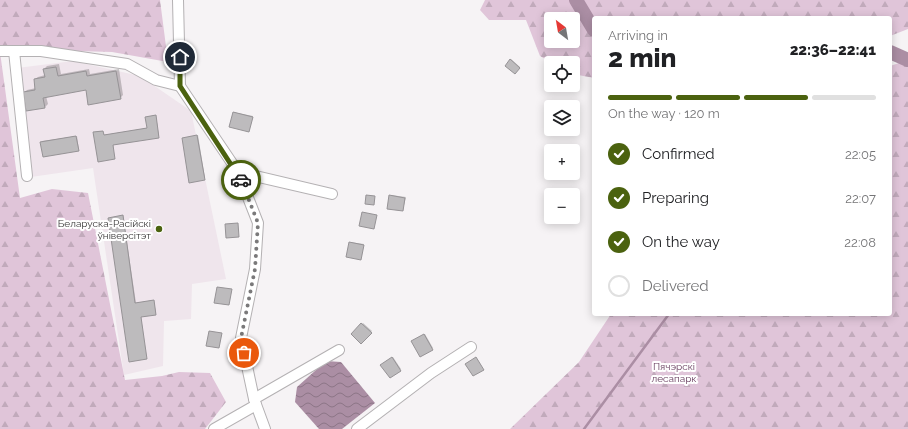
<!DOCTYPE html>
<html lang="en">
<head>
<meta charset="utf-8">
<style>
  :root { --surface:#fff; --page:#f6f6f6; --text:#202124; --muted:#757577; --line:#e0e0e0; --accent:#4b620f }
  body { margin:0; font-family:Raleway,sans-serif; background:var(--page); color:var(--text); height:100vh; display:flex; flex-direction:column; font-size:15px; white-space:nowrap }
  * { box-sizing:border-box; margin:0 }
  p { font-size:13px; color:var(--muted) }
  .icon { flex:none; width:22px; height:22px; fill:none; stroke:currentColor; stroke-width:2; stroke-linecap:round; stroke-linejoin:round }
  .map { position:relative; flex:1; overflow:hidden }
  .side { position:absolute; left:592px; top:16px; width:300px; height:300px; display:flex; flex-direction:column; background:var(--surface); border-radius:4px; box-shadow:0 2px 10px #0003 }
  .side>* { flex:none }
  .needle { width:26px; rotate:329deg }
  .tools { position:absolute; left:544px; top:12px; display:grid; gap:8px }
  .tools a { display:grid; place-items:center; width:36px; height:36px; border-radius:4px; background:var(--surface); box-shadow:0 2px 10px #0003; font-size:20px }
  .pin { position:absolute; display:grid; place-items:center; width:34px; height:34px; color:#fff; margin:-17px; border:2px solid #fff; border-radius:50%; box-shadow:0 1px 4px #0007 }
  .courier { position:absolute; display:grid; place-items:center; width:40px; height:40px; margin:-20px; border:3px solid #4b620f; border-radius:50%; background:#fff; color:#222; box-shadow:0 1px 5px #0007 }
  .overview em { font-style:normal; font-weight:800 }
  .overview div { display:flex; flex-direction:column-reverse }
  .overview { display:flex; align-items:center; justify-content:space-between; height:68px; padding:0 16px }
  h1 { font-size:26px; font-weight:800; line-height:30px }
  .bar { display:grid; grid-template-columns:repeat(4,1fr); gap:6px 4px; align-content:center; height:48px; padding:0 16px }
  .bar i { height:5px; border-radius:3px; background:var(--line) }
  .bar .on { background:var(--accent) }
  .bar p { grid-column:span 4 }
  ol { padding:0 16px; list-style:none }
  li { display:flex; align-items:center; gap:12px; height:44px }
  li p { margin-inline-start:auto }
  li .icon { padding:4px; border-radius:50%; background:var(--accent); color:#fff; stroke-width:4 }
  li:last-child { color:var(--muted) }
  li i { width:22px; height:22px; border:2px solid var(--line); border-radius:50% }
  .map>svg:first-child { display:block }
  .built { fill:#efe5ec }
  .forest { fill:url(#forest-firs); fill-rule:evenodd }
  .water { fill:url(#water-waves) }
  .shadow { fill:#0003 }
  .lines { fill:none; stroke-linecap:round; stroke-linejoin:round }
  .stream { stroke:#ab8ea4; stroke-width:2.5 }
  .river { stroke:#ab8ea4; stroke-width:14 }
  .building { fill:#bdbbbd; stroke:#969396 }
  .minor-casing { stroke:#b4b1b3; stroke-width:12 }
  .minor { stroke:#fff; stroke-width:10 }
  .done { stroke:#7a797a; stroke-width:4; stroke-dasharray:0 7.2 }
  .route { stroke:#4b620f; stroke-width:5 }
  .poi-dot { fill:#4b620f; stroke:#fff; stroke-width:1.5 }
  .labels { text-anchor:middle; dominant-baseline:central; stroke-width:4; stroke-linejoin:round; paint-order:stroke }
  .poi-label { font-size:10px; fill:#383737; stroke:#fff; text-anchor:end }
  .park-label { font-size:10px; fill:#673d5e; stroke:#fff }
</style>
</head>
<body>
<div class="map">
<svg width="908" height="429" viewBox="0 0 908 429">
  <defs>
    <pattern id="forest-firs" width="22" height="20" patternUnits="userSpaceOnUse"><rect width="22" height="20" fill="#e0c5d9"/><path d="M5 1l3.5 6h-7zM16 11l3.5 6h-7z" fill="#c1aabb"/></pattern>
    <pattern id="water-waves" width="16" height="10" patternUnits="userSpaceOnUse"><rect width="16" height="10" fill="#ab8ea4"/><path d="M0 5q4-4 8 0t8 0" fill="none" stroke="#8c7586"/></pattern>
  </defs>
  <rect width="100%" height="100%" fill="#f6f3f5"/>
  <!-- built -->
  <polygon class="built" points="73,61 140,76 191,111 226,279 192,284 191,319 164,321 163,366 124,375 93,168 31,177 17,68"/>
  <!-- forest -->
  <g class="forest">
    <polygon points="0,0 160,0 168,62 112,52 0,49"/>
    <path d="M485,0H908V29L890,36V18H594V78L573,74V63H552L540,56L526,20H489L480,10ZM551,19H573V41H551Z"/>
    <polygon points="0,52 20,198 52,189 88,193 125,380 162,376 179,372 210,373 226,402 205,429 0,429"/>
    <polygon points="908,60 908,429 510,429 579,362 611,314 890,314 890,66"/>
  </g>
  <!-- water -->
  <polygon class="water" points="326,361 341,362 375,403 342,429 319,429 295,402 297,387"/>
  <!-- shadow -->
  <g class="shadow">
    <polygon points="511,59 520,67 515,73 506,65"/>
    <polygon points="59,64 61,74 89,69 90,74 119,69 123,95 120,98 86,89 46,96 48,104 45,107 24,93 27,90 36,88 35,79 38,77 45,75 44,69 47,66"/>
    <polygon points="233,112 253,116 249,131"/>
    <polygon points="156,115 159,136 113,144 114,158 95,132 103,131 104,135 148,128 147,117"/>
    <polygon points="198,135 205,178 190,181 183,138"/>
    <polygon points="77,136 79,150 41,142 42,141"/>
    <polygon points="391,195 406,197 403,210 388,208"/>
    <polygon points="123,215 136,303 154,300 156,314 141,316 146,358 109,218"/>
    <polygon points="350,242 364,244 361,258"/>
    <polygon points="363,323 372,331 361,342 352,334"/>
    <polygon points="425,334 433,348 420,356 413,341"/>
    <polygon points="393,357 401,369 390,377 382,365"/>
  </g>
  <g class="lines">
    <!-- stream -->
    <polyline class="stream" points="584,429 669,314"/>
    <!-- river -->
    <g class="river">
      <polyline points="576,0 594,30"/>
      <polyline points="890,52 908,60"/>
    </g>
  </g>
  <!-- building -->
  <g class="building">
    <polygon points="510,59 520,68 515,74 505,66"/>
    <polygon points="56,67 58,76 86,71 87,76 116,71 121,99 88,105 86,90 43,98 45,108 26,111 23,92 35,90 34,79 45,77 43,69"/>
    <polygon points="233,112 253,117 249,132 229,127"/>
    <polygon points="156,115 159,138 113,145 115,159 98,162 93,132 103,131 104,135 147,128 145,117"/>
    <polygon points="197,135 205,180 189,183 182,138"/>
    <polygon points="76,136 79,151 43,157 40,142"/>
    <polygon points="366,195 375,196 374,205 365,204"/>
    <polygon points="389,195 405,198 403,211 387,209"/>
    <polygon points="362,212 377,215 374,229 359,226"/>
    <polygon points="123,215 135,303 154,300 156,315 141,317 147,359 129,362 108,218"/>
    <polygon points="238,223 239,237 226,238 225,224"/>
    <polygon points="349,242 364,245 361,260 346,257"/>
    <polygon points="217,287 232,289 229,305 214,303"/>
    <polygon points="361,323 372,333 361,344 351,334"/>
    <polygon points="209,331 222,333 219,348 206,346"/>
    <polygon points="424,334 433,350 420,357 411,341"/>
    <polygon points="392,357 401,371 390,378 380,365"/>
    <polygon points="476,357 484,370 473,376 465,364"/>
  </g>
  <g class="lines">
    <defs>
      <g id="minor">
        <polyline points="178,0 180,86"/>
        <polyline points="0,51 41,51 127,64 156,80 180,86"/>
        <polyline points="14,51 27,176"/>
        <polyline points="180,86 238,172 258,223 255,269 241,338 254,399 265,429"/>
        <polyline points="238,172 332,194"/>
        <polyline points="254,399 339,350"/>
        <polyline points="214,429 256,405"/>
        <polyline points="357,429 431,373 471,347"/>
      </g>
    </defs>
    <!-- minor casing -->
    <use href="#minor" class="minor-casing"/>
    <!-- minor -->
    <use href="#minor" class="minor"/>
  </g>
  <g class="lines">
    <!-- done -->
    <polyline class="done" points="241,180 258,223 255,269 241,338 244,353"/>
    <!-- route -->
    <polyline class="route" points="180,57 180,86 241,180"/>
  </g>
  <!-- markers -->
  <circle class="poi-dot" cx="159" cy="229" r="4"/>
  <g class="labels">
    <!-- poi labels -->
    <g class="poi-label">
      <text x="151" y="223">Беларуска-Расійскі<tspan x="151" dy="12">ўніверсітэт</tspan></text>
    </g>
    <!-- park labels -->
    <g class="park-label">
      <text x="674" y="366">Пячэрскі<tspan x="674" dy="12">лесапарк</tspan></text>
    </g>
  </g>
</svg>
<div class="tools">
<a><svg class="needle" viewBox="-14 -14 28 28"><path d="M0-13l5 13h-10z" fill="#e53935"/><path d="M0 13l5-13h-10z" fill="#757577"/></svg></a>
<a><svg class="icon" aria-label="locate" viewBox="0 0 24 24"><circle cx="12" cy="12" r="6"/><path d="M12 2v4M12 18v4M2 12h4M18 12h4"/></svg></a>
<a><svg class="icon" aria-label="layers" viewBox="0 0 24 24"><path d="M12 4l9 5-9 5-9-5zM3 14l9 5 9-5"/></svg></a>
<a>+</a>
<a>−</a>
</div>
<div class="pin" style="left:244px;top:353px;background:#ea580c"><svg class="icon" aria-label="bag" viewBox="0 0 24 24"><path d="M5 8h14l-1 12H6zM9 8a3 3 0 0 1 6 0"/></svg></div>
<div class="pin" style="left:180px;top:57px;background:#1f2937"><svg class="icon" aria-label="home" viewBox="0 0 24 24"><path d="M3 11l9-7 9 7M6 9v11h12V9"/></svg></div>
<div class="courier" style="left:241px;top:180px"><svg class="icon" aria-label="car" viewBox="0 0 24 24"><path d="M5 17H2v-5l4-1 3-4h7l3 4 3 1v5h-3M9 17h6M6 11h13"/><circle cx="7" cy="17" r="2"/><circle cx="17" cy="17" r="2"/></svg></div>
<section class="side">
<div class="overview"><div><h1>2 min</h1><p>Arriving in</p></div><em>22:36–22:41</em></div>
<div class="bar"><i class="on"></i><i class="on"></i><i class="on"></i><i></i><p>On the way · 120 m</p></div>
<ol>
<li><svg class="icon" aria-label="check" viewBox="0 0 24 24"><path d="M5 12l5 5 9-10"/></svg>Confirmed<p>22:05</p></li>
<li><svg class="icon" aria-label="check" viewBox="0 0 24 24"><path d="M5 12l5 5 9-10"/></svg>Preparing<p>22:07</p></li>
<li><svg class="icon" aria-label="check" viewBox="0 0 24 24"><path d="M5 12l5 5 9-10"/></svg>On the way<p>22:08</p></li>
<li><i></i>Delivered</li>
</ol>
</section>
</div>
</body>
</html>
